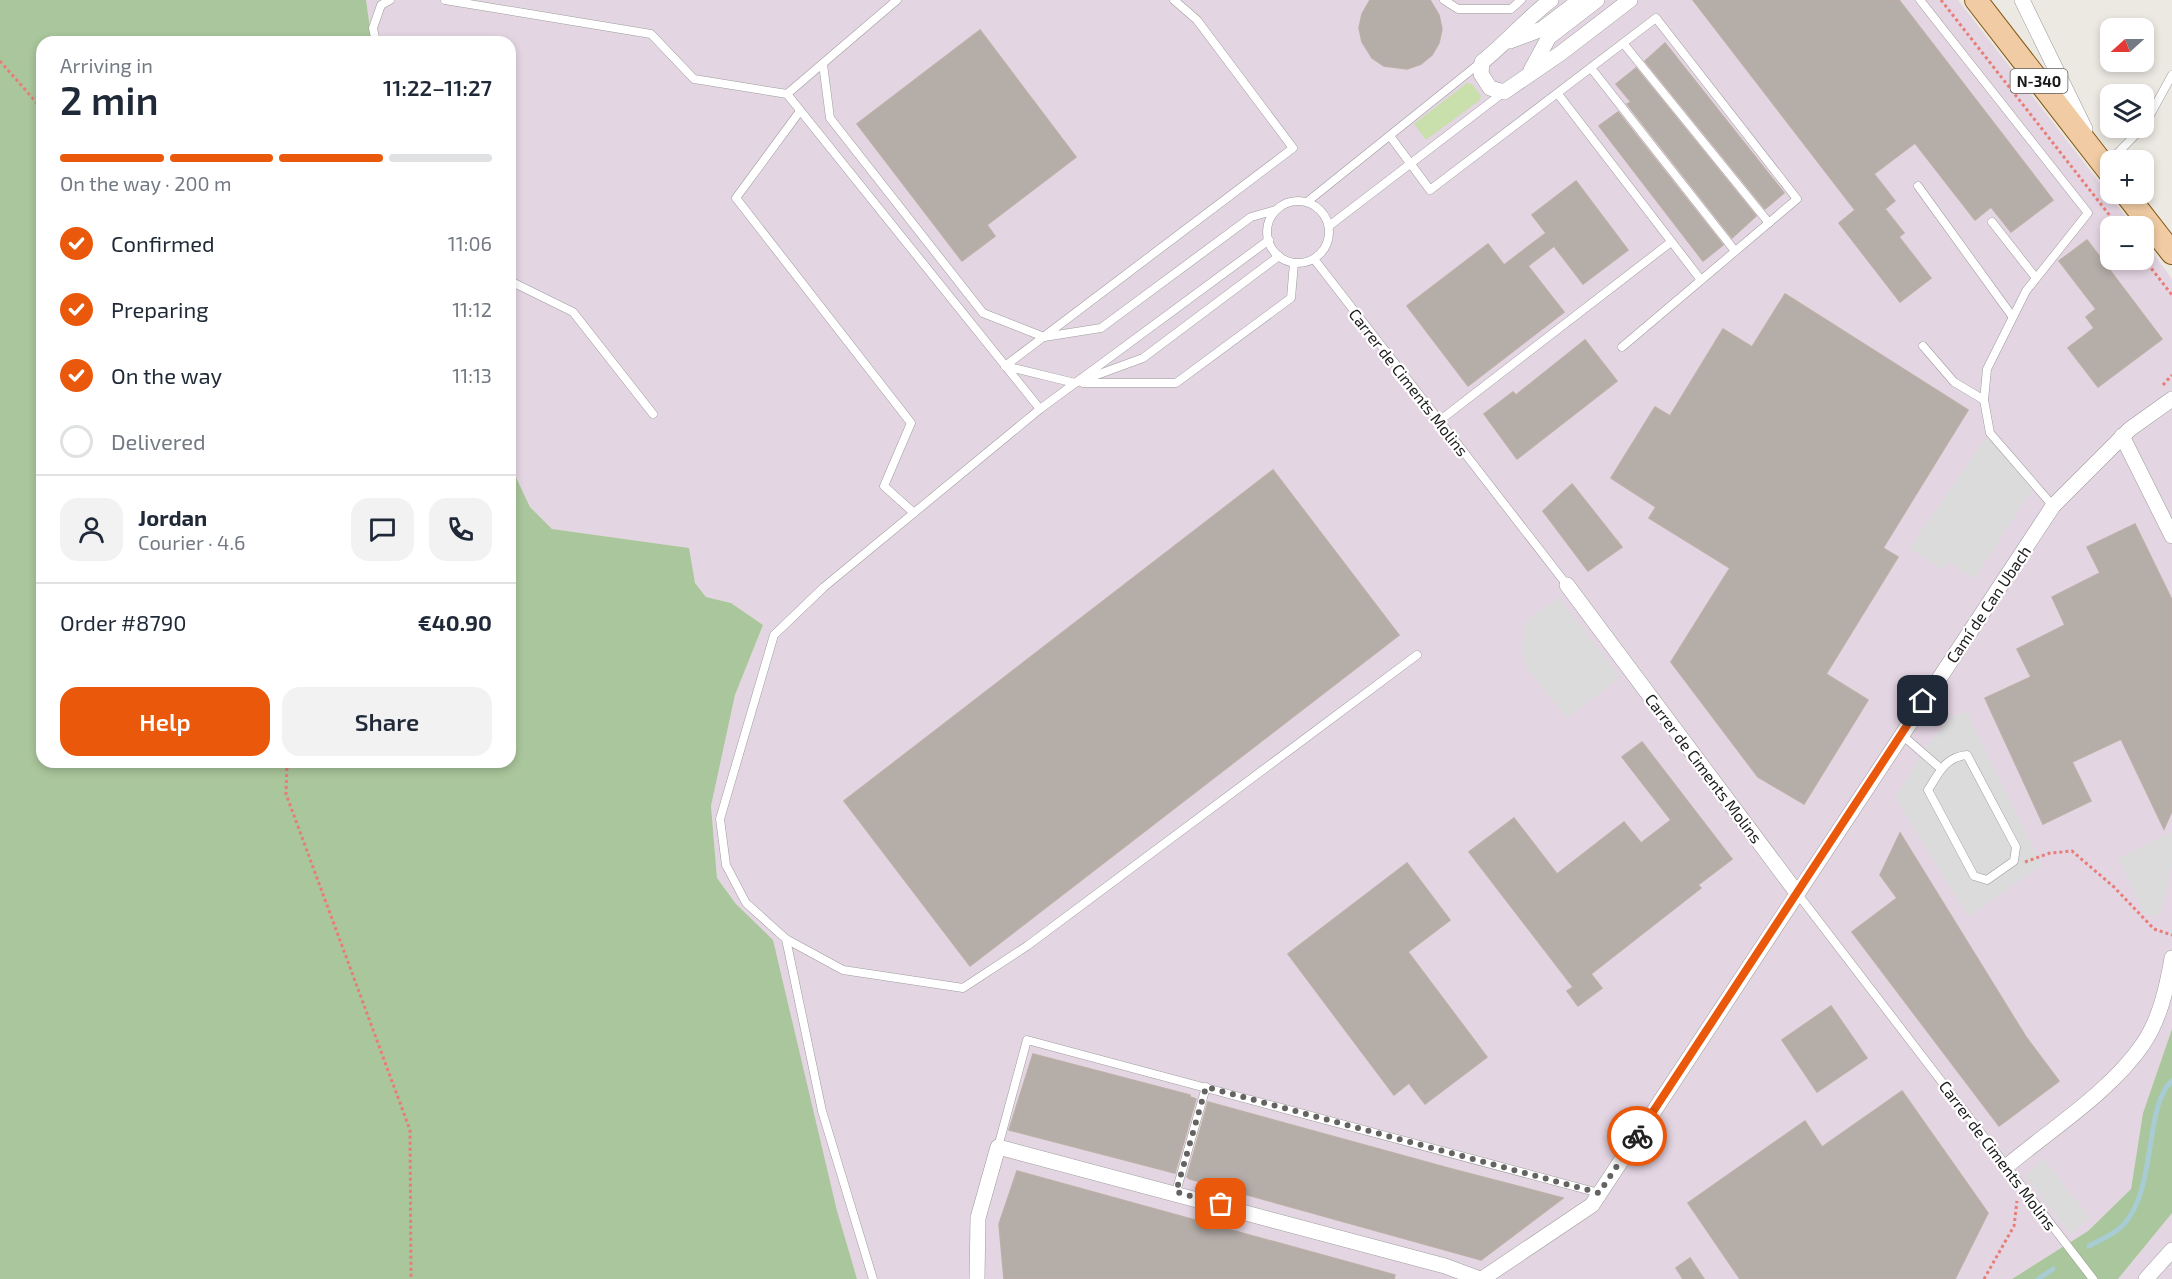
<!DOCTYPE html>
<html lang="en">
<head>
<meta charset="utf-8">
<style>
  :root { --surface:#fff; --page:#f2f2f3; --text:#1f2937; --muted:#747a83; --line:#e0e1e3; --accent:#ea580c }
  body { margin:0; font-family:"Exo 2",sans-serif; background:var(--page); color:var(--text); height:100vh; display:flex; flex-direction:column; font-size:22px; white-space:nowrap }
  * { box-sizing:border-box; margin:0 }
  p { font-size:20px; color:var(--muted) }
  .icon { flex:none; width:33px; height:33px; fill:none; stroke:currentColor; stroke-width:2; stroke-linecap:round; stroke-linejoin:round }
  .map { position:relative; flex:1; overflow:hidden }
  .panel { position:absolute; left:36px; top:36px; width:480px; height:732px; display:flex; flex-direction:column; background:var(--surface); border-radius:18px; box-shadow:0 3px 9px #0003 }
  .panel>* { flex:none }
  .needle { width:39px; rotate:249deg }
  .tools { position:absolute; left:2100px; top:18px; display:grid; gap:12px }
  .tools a { display:grid; place-items:center; width:54px; height:54px; border-radius:12px; background:var(--surface); box-shadow:0 3px 9px #0003; font-size:30px }
  .pin { position:absolute; display:grid; place-items:center; width:51px; height:51px; color:#fff; margin:-26px; border-radius:12px; box-shadow:0 3px 9px #0006 }
  .courier { position:absolute; display:grid; place-items:center; width:60px; height:60px; margin:-30px; border:4px solid #ea580c; border-radius:50%; background:#fff; color:#222; box-shadow:0 2px 8px #0007 }
  .head em { font-style:normal; font-weight:600 }
  .head div { display:flex; flex-direction:column-reverse }
  .head { display:flex; align-items:center; justify-content:space-between; height:102px; padding:0 24px }
  h1 { font-size:39px; font-weight:600; line-height:45px }
  .bar { display:grid; grid-template-columns:repeat(4,1fr); gap:9px 6px; align-content:center; height:72px; padding:0 24px }
  .bar i { height:8px; border-radius:4px; background:var(--line) }
  .bar .selected { background:var(--accent) }
  .bar p { grid-column:span 4 }
  .line { display:flex; align-items:center; gap:15px; padding:0 24px; border-top:2px solid var(--line) }
  .line div { flex:1 }
  .round { display:grid; place-items:center; flex:none; width:63px; height:63px; border-radius:18px; background:var(--page) }
  ol { padding:0 24px; list-style:none }
  li { display:flex; align-items:center; gap:18px; height:66px }
  li p { margin-inline-start:auto }
  li .icon { padding:6px; border-radius:50%; background:var(--accent); color:#fff; stroke-width:4 }
  li:last-child { color:var(--muted) }
  li i { width:33px; height:33px; border:3px solid var(--line); border-radius:50% }
  .action { display:flex; gap:12px; margin-top:auto; padding:12px 24px }
  .action a { flex:1; height:69px; border-radius:18px; background:var(--accent); color:#fff; font-size:24px; font-weight:600; line-height:69px; text-align:center }
  .action a+a { background:var(--page); color:var(--text) }
  .map>svg:first-child { display:block }
  .industrial { fill:#e4d5e2 }
  .grass { fill:#c9e0ad }
  .forest { fill:#aac69c }
  .parking { fill:#dbdbdb }
  .lines { fill:none; stroke-linecap:round; stroke-linejoin:round }
  .stream { stroke:#a7ccd4; stroke-width:5 }
  .building { fill:#b4ada8; stroke:#bbafa6; stroke-width:1.5 }
  .lane-casing { stroke:#9c9c9c; stroke-width:9 }
  .street-casing { stroke:#9c9c9c; stroke-width:16 }
  .primary-casing { stroke:#815711; stroke-width:24 }
  .path { stroke:#e87d77; stroke-width:3; stroke-dasharray:3 3; stroke-linecap:butt }
  .lane { stroke:#fff; stroke-width:8 }
  .street { stroke:#fff; stroke-width:15 }
  .primary { stroke:#f0cba3; stroke-width:22 }
  .done { stroke:#646361; stroke-width:6; stroke-dasharray:0 10.8 }
  .route { stroke:#ea580c; stroke-width:8 }
  .labels { text-anchor:middle; dominant-baseline:central; stroke-width:4.5; stroke-linejoin:round; paint-order:stroke }
  .shield { fill:#fff; stroke:#5f5f5f; stroke-width:1.5 }
  .shield-label { font-size:15px; font-weight:bold; fill:#1b1b1b }
  .street-label { font-size:16px; fill:#1b1b1b; stroke:#fff }
</style>
</head>
<body>
<div class="map">
<svg width="2172" height="1279" viewBox="0 0 2172 1279">
  <rect width="100%" height="100%" fill="#ece8e2"/>
  <!-- industrial -->
  <g class="industrial">
    <polygon points="366,0 1958,0 2133,226 2110,226 2110,260 2144,260 2144,241 2172,279 2172,1029 2143,1113 2131,1189 2088,1231 2012,1279 857,1279 736,904 717,878 711,806 735,695 763,625 731,603 706,597 695,583 688,548 552,529 530,507 514,473 510,336 510,42 372,42"/>
    <polygon points="2172,1213 2172,1279 2118,1279"/>
  </g>
  <!-- grass -->
  <polygon class="grass" points="1467,83 1472,84 1481,96 1480,100 1426,140 1414,124"/>
  <!-- forest -->
  <g class="forest">
    <polygon points="0,0 366,0 372,42 42,42 42,762 510,762 510,336 514,473 530,507 552,529 689,548 695,583 706,597 731,603 763,625 735,695 711,806 717,878 736,904 773,940 837,1211 857,1279 0,1279"/>
    <polygon points="2172,1029 2172,1213 2118,1279 2012,1279 2088,1231 2131,1189 2143,1113"/>
  </g>
  <!-- parking -->
  <g class="parking">
    <polygon points="1988,435 2033,489 1974,579 1949,562 1942,570 1909,548"/>
    <polygon points="1559,597 1621,677 1567,718 1528,670 1521,652 1524,628 1530,618"/>
    <polygon points="1967,712 2042,865 1968,917 1895,797 1923,752 1950,717"/>
    <polygon points="2172,832 2172,866 2160,916 2144,914 2118,858"/>
    <polygon points="2044,1159 2090,1218 2070,1234 2024,1176"/>
  </g>
  <g class="lines">
    <!-- stream -->
    <g class="stream">
      <path d="M2089,1246C2099,1240 2116,1234 2124,1224C2157,1188 2144,1105 2172,1081"/>
      <polyline points="2038,1279 2053,1269"/>
    </g>
  </g>
  <!-- building -->
  <g class="building">
    <polygon points="1370,0 1430,0 1439,15 1442,29 1439,43 1432,55 1421,64 1407,69 1384,66 1372,58 1362,42 1359,28 1362,14"/>
    <polygon points="1693,0 1899,0 2053,200 2011,232 1991,207 1975,220 1915,143 1874,174 1895,201 1885,209 1904,233 1899,237 1931,278 1900,302 1839,223 1855,210"/>
    <polygon points="980,30 1076,157 987,225 995,236 962,261 857,124"/>
    <polygon points="1665,43 1784,193 1765,209 1645,61"/>
    <polygon points="1636,68 1756,216 1732,238 1627,104 1631,102 1616,84"/>
    <polygon points="1618,112 1723,245 1703,261 1599,126"/>
    <polygon points="1576,181 1628,250 1583,284 1554,246 1528,266 1564,312 1468,386 1407,306 1488,244 1504,265 1546,233 1532,215"/>
    <polygon points="2087,240 2162,339 2098,387 2068,348 2094,328 2086,317 2096,309 2059,261"/>
    <polygon points="1785,294 1968,410 1883,548 1898,557 1826,674 1868,700 1804,804 1758,777 1671,662 1730,568 1649,518 1656,507 1611,478 1655,407 1670,416 1723,329 1752,347"/>
    <polygon points="1585,340 1617,381 1517,459 1484,414 1513,392 1516,395"/>
    <polygon points="1273,470 1399,635 970,966 844,801"/>
    <polygon points="1572,484 1622,547 1588,571 1543,511"/>
    <polygon points="2135,524 2172,600 2172,811 2164,829 2121,739 2072,762 2091,801 2043,824 1985,698 2031,677 2017,649 2065,625 2052,597 2100,573 2087,547"/>
    <polygon points="1642,742 1732,859 1698,885 1701,888 1591,974 1602,988 1578,1006 1567,991 1573,987 1469,852 1514,818 1557,874 1624,822 1641,843 1671,820 1622,757"/>
    <polygon points="1900,833 2026,1037 2059,1081 1999,1126 1852,932 1897,898 1880,875"/>
    <polygon points="1407,863 1450,920 1408,952 1487,1057 1425,1104 1409,1083 1394,1095 1288,954"/>
    <polygon points="1831,1006 1867,1058 1817,1092 1782,1040"/>
    <polygon points="1033,1054 1190,1095 1190,1097 1196,1099 1175,1173 1009,1130"/>
    <polygon points="1902,1091 1988,1213 1955,1279 1740,1279 1688,1203 1805,1121 1822,1147"/>
    <polygon points="1208,1102 1448,1168 1563,1198 1481,1260 1190,1179 1187,1177"/>
    <polygon points="1017,1171 1395,1275 1394,1279 1004,1279 999,1224"/>
    <polygon points="1690,1258 1704,1279 1683,1279 1676,1268"/>
  </g>
  <g class="lines">
    <defs>
      <g id="lane">
        <polyline points="445,0 651,34 694,79 787,94 1040,409"/>
        <polyline points="1444,0 1458,9 1511,9 1521,0"/>
        <polyline points="1920,0 2088,213 2026,291 1987,369 1984,400 1990,433 2053,506"/>
        <polyline points="376,42 373,28 381,5 390,0"/>
        <polyline points="1623,43 1769,223"/>
        <polyline points="823,64 830,118 983,313 1044,337 1101,328 1251,217 1276,210"/>
        <polyline points="1591,68 1735,251"/>
        <polyline points="787,94 897,0"/>
        <polyline points="1558,94 1701,280"/>
        <polyline points="800,111 736,198 911,423 884,486 914,513"/>
        <polyline points="2144,126 2172,75"/>
        <polyline points="1390,136 1430,190 1656,18 1797,199 1622,347"/>
        <polyline points="2106,165 2142,128"/>
        <polyline points="1918,186 2012,316"/>
        <circle cx="1298" cy="232" r="31"/>
        <polyline points="1307,202 1480,63"/>
        <polyline points="1992,222 2036,278"/>
        <polyline points="1329,226 1504,92"/>
        <polyline points="1269,240 1040,409 824,587 774,635 720,819 726,865 746,903 786,939 843,970 963,988 1027,946 1417,655"/>
        <polyline points="1314,259 1567,585"/>
        <polyline points="510,281 573,312 653,414"/>
        <polyline points="1923,346 1954,382 1984,400"/>
        <polyline points="1005,366 1293,148 1197,20 1174,0"/>
        <polyline points="1005,366 1075,383 1143,358 1279,256"/>
        <polyline points="1083,383 1176,383 1291,298 1294,263"/>
        <polyline points="1439,421 1671,242"/>
        <polyline points="1901,734 1940,768"/>
        <path d="M1967,755L2016,847L2014,861L1987,880L1974,876L1928,790C1939,773 1945,757 1967,755Z"/>
        <polyline points="1797,893 2093,1279"/>
        <polyline points="786,939 822,1111 873,1279"/>
        <polyline points="998,1147 1027,1040 1599,1193"/>
        <polyline points="1176,1192 1206,1087"/>
      </g>
      <g id="street">
        <path d="M1551,0C1526,19 1506,43 1482,62L1481,74L1490,88L1504,92L1561,53L1630,0"/>
        <polyline points="2022,0 2085,129"/>
        <polyline points="1510,41 1542,29 1580,0"/>
        <polyline points="1531,70 1549,37 1597,0"/>
        <polyline points="2122,436 2172,536"/>
        <polyline points="1567,585 1797,893"/>
        <path d="M2007,1166C2050,1130 2111,1091 2143,1044C2160,1019 2167,987 2172,958"/>
        <polyline points="977,1279 978,1218 998,1147 1445,1266 1480,1279"/>
        <polyline points="1482,1279 1592,1205 2053,506 2130,429 2172,399"/>
        <polyline points="2146,1279 2172,1250"/>
      </g>
      <g id="primary">
        <polyline points="1976,0 2110,173"/>
        <polyline points="2126,194 2172,253"/>
      </g>
    </defs>
    <!-- lane casing -->
    <use href="#lane" class="lane-casing"/>
    <!-- street casing -->
    <use href="#street" class="street-casing"/>
    <!-- primary casing -->
    <use href="#primary" class="primary-casing"/>
    <!-- path -->
    <g class="path">
      <polyline points="1941,0 2118,226"/>
      <polyline points="0,61 42,109"/>
      <polyline points="2144,259 2172,295"/>
      <polyline points="2163,385 2172,375"/>
      <polyline points="287,762 286,794 410,1130 411,1279"/>
      <polyline points="2025,862 2050,853 2072,851 2114,887 2154,929 2172,935"/>
      <polyline points="1984,1279 2014,1226 2017,1201"/>
    </g>
    <!-- lane -->
    <use href="#lane" class="lane"/>
    <!-- street -->
    <use href="#street" class="street"/>
    <!-- primary -->
    <use href="#primary" class="primary"/>
  </g>
  <g class="lines">
    <!-- done -->
    <polyline class="done" points="1221,1204 1176,1192 1206,1087 1599,1193 1637,1136"/>
    <!-- route -->
    <polyline class="route" points="1637,1136 1923,701"/>
  </g>
  <g class="labels">
    <!-- shield labels -->
    <rect class="shield" x="2010.5" y="69" width="57" height="24" rx="4.5"/>
    <g class="shield-label">
      <text x="2039" y="81">N-340</text>
    </g>
    <!-- street labels -->
    <g class="street-label">
      <text transform="translate(1409 382) rotate(52)">Carrer de Ciments Molins</text>
      <text transform="translate(1988 604) rotate(-56)">Camí de Can Ubach</text>
      <text transform="translate(1704 768) rotate(53)">Carrer de Ciments Molins</text>
      <text transform="translate(1998 1155) rotate(53)">Carrer de Ciments Molins</text>
    </g>
  </g>
</svg>
<div class="tools">
<a><svg class="needle" viewBox="-14 -14 28 28"><path d="M0-13l5 13h-10z" fill="#e53935"/><path d="M0 13l5-13h-10z" fill="#747a83"/></svg></a>
<a><svg class="icon" aria-label="layers" viewBox="0 0 24 24"><path d="M12 4l9 5-9 5-9-5zM3 14l9 5 9-5"/></svg></a>
<a>+</a>
<a>−</a>
</div>
<div class="pin" style="left:1221px;top:1204px;background:#ea580c"><svg class="icon" aria-label="bag" viewBox="0 0 24 24"><path d="M5 8h14l-1 12H6zM9 8a3 3 0 0 1 6 0"/></svg></div>
<div class="pin" style="left:1923px;top:701px;background:#1f2937"><svg class="icon" aria-label="home" viewBox="0 0 24 24"><path d="M3 11l9-7 9 7M6 9v11h12V9"/></svg></div>
<div class="courier" style="left:1637px;top:1136px"><svg class="icon" aria-label="bike" viewBox="0 0 24 24"><circle cx="6" cy="16" r="4"/><circle cx="18" cy="16" r="4"/><path d="M6 16l4-8h5l3 8M10 8l3 8H6M13 5h3"/></svg></div>
<section class="panel">
<div class="head"><div><h1>2 min</h1><p>Arriving in</p></div><em>11:22–11:27</em></div>
<div class="bar"><i class="selected"></i><i class="selected"></i><i class="selected"></i><i></i><p>On the way · 200 m</p></div>
<ol>
<li><svg class="icon" aria-label="check" viewBox="0 0 24 24"><path d="M5 12l5 5 9-10"/></svg>Confirmed<p>11:06</p></li>
<li><svg class="icon" aria-label="check" viewBox="0 0 24 24"><path d="M5 12l5 5 9-10"/></svg>Preparing<p>11:12</p></li>
<li><svg class="icon" aria-label="check" viewBox="0 0 24 24"><path d="M5 12l5 5 9-10"/></svg>On the way<p>11:13</p></li>
<li><i></i>Delivered</li>
</ol>
<div class="line" style="height:108px"><a class="round"><svg class="icon" aria-label="person" viewBox="0 0 24 24"><circle cx="12" cy="8" r="4"/><path d="M4 21q1-7 8-7t8 7"/></svg></a><div><b>Jordan</b><p>Courier · 4.6</p></div><a class="round"><svg class="icon" aria-label="chat" viewBox="0 0 24 24"><path d="M4 5h16v11H9l-5 4z"/></svg></a><a class="round"><svg class="icon" aria-label="phone" viewBox="0 0 24 24"><path d="M5 4h4l2 5-3 2q2 4 5 5l2-3 5 2v4C11 20 4 13 5 4z"/></svg></a></div>
<div class="line" style="height:78px"><div>Order #8790</div><b>€40.90</b></div>
<div class="action"><a>Help</a><a>Share</a></div>
</section>
</div>
</body>
</html>
